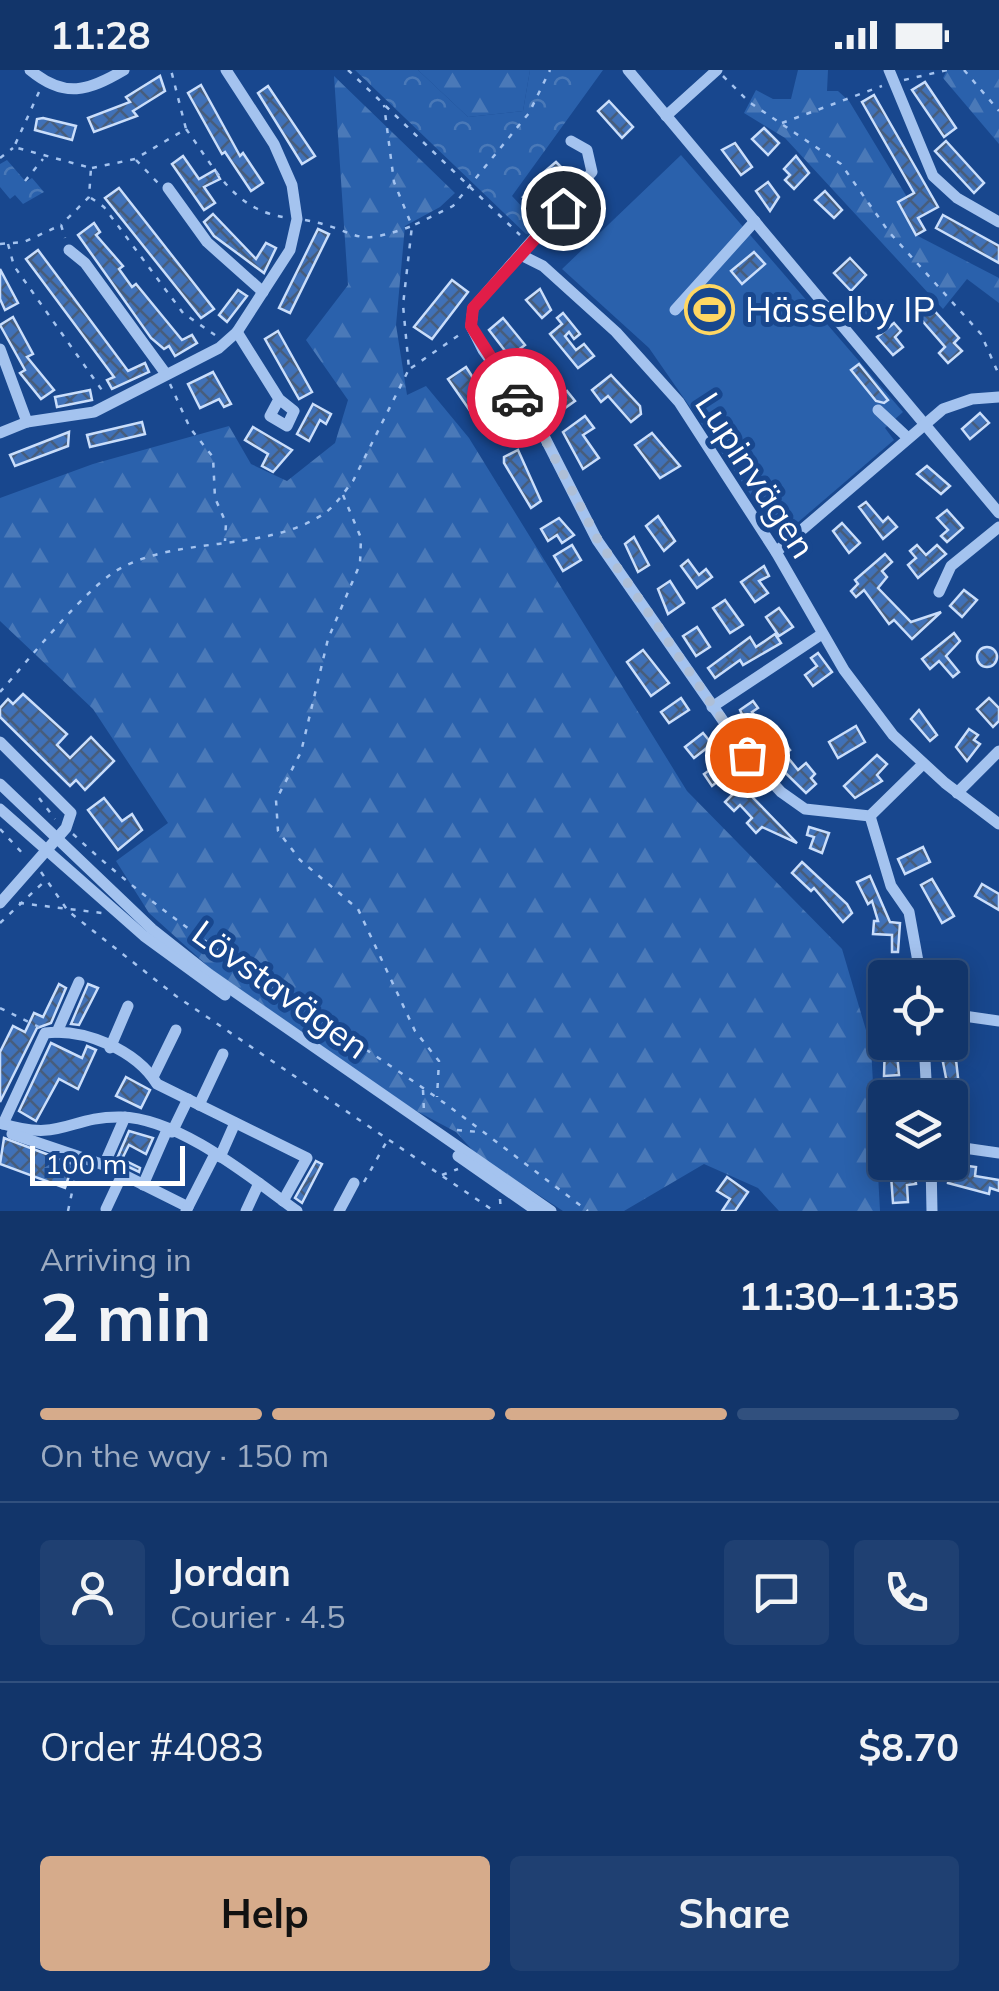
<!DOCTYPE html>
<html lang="en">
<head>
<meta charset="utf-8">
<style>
  :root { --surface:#12356a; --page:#1f4072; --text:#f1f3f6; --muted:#9cabc1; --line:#31507e; --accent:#d6ab8b }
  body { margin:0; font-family:Mulish,sans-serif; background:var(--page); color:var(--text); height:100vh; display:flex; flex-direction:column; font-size:38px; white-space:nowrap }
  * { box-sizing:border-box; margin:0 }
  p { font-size:32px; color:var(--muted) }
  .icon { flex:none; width:55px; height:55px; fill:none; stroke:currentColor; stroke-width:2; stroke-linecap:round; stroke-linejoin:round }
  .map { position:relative; height:1141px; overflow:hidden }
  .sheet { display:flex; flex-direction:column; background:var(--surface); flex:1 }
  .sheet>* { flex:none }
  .buttons { position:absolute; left:868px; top:890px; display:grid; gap:20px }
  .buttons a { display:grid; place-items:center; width:100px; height:100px; border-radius:10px; background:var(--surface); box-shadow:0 5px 25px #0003,0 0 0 2px var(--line); font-size:50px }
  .scale { position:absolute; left:30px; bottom:25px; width:155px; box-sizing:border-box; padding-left:10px; border:5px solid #fff; border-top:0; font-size:28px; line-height:35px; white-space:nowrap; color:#fff; -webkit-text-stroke:8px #18478e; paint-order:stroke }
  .pin { position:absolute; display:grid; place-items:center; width:85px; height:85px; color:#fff; margin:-42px; border:5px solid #fff; border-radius:50%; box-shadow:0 2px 10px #0007 }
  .courier { position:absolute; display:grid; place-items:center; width:100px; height:100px; margin:-50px; border:8px solid #e11d48; border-radius:50%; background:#fff; color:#222; box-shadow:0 2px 12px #0007 }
  .headline em { font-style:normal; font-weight:700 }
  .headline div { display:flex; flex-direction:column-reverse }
  .headline { display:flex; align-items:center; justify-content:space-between; height:170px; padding:0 40px }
  h1 { font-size:65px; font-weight:700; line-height:75px }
  .bar { display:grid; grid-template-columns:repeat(4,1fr); gap:15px 10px; align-content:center; height:120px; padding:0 40px }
  .bar i { height:12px; border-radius:8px; background:var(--line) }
  .bar .selected { background:var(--accent) }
  .bar p { grid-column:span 4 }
  .line { display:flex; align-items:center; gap:25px; padding:0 40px; border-top:2px solid var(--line) }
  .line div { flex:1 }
  .round { display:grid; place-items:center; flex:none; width:105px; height:105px; border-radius:10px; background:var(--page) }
  .action { display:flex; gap:20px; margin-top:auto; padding:20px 40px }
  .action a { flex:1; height:115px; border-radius:10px; background:var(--accent); color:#111; font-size:40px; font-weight:700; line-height:115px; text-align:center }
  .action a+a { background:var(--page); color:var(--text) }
  .status { display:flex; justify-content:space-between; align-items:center; height:70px; padding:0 50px; background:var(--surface); direction:ltr }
  .status svg { height:28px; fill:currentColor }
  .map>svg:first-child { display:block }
  .forest { fill:url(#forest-firs) }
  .park { fill:url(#park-crowns) }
  .garden { fill:#2a61ac }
  .building { fill:url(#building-cross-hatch); stroke:#cadefb; stroke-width:2.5 }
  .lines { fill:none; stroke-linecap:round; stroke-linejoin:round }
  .path { stroke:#a4c3ef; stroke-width:2.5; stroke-dasharray:5 8; stroke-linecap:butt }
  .minor { stroke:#a4c3ef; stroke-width:11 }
  .done { stroke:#aebfd7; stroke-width:10; stroke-dasharray:0 18 }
  .route { stroke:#e11d48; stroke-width:12 }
  .labels { text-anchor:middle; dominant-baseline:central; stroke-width:10; stroke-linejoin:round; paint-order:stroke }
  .poi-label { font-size:35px; fill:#fff; stroke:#18478e; text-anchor:start }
  .street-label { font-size:35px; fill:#fff; stroke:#18478e }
</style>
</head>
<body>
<div class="status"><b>11:28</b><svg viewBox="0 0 49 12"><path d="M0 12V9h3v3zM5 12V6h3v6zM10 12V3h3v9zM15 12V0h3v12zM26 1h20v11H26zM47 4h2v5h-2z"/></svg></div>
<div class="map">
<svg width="999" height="1141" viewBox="0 0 999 1141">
  <defs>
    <pattern id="forest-firs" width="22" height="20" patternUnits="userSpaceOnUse" patternTransform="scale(2.5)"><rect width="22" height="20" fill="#2a61ac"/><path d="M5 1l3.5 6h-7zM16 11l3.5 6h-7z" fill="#4a79b8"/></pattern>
    <pattern id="park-crowns" width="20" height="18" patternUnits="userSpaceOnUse" patternTransform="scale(2.5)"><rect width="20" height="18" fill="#2a61ac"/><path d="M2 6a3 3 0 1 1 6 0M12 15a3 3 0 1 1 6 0" fill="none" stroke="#4a79b8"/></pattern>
    <pattern id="building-cross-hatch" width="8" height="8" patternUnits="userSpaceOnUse" patternTransform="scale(2.5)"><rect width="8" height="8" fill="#4071b7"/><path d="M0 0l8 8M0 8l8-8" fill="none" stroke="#475d7c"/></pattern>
  </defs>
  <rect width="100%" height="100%" fill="#18478e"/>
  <!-- forest -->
  <g class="forest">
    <polygon points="418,0 530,0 523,41 468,47"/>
    <polygon points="798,0 828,0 827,21 838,21 849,31 907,127 898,132 916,165 999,208 999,233 967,209 943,239 785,68 744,43 756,20 773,29 791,29"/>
    <polygon points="947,0 999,0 999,74 943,8"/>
    <polygon points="334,6 455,123 440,137 405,156 396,255 407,325 426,316 469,368 687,721 842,879 871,977 880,1141 779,1141 758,1118 704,1094 624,1141 563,1141 476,1084 456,1062 409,1037 211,899 149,843 116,791 168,753 93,639 0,551 0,428 93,394 229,356 251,394 287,411 335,373 348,330 306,270 348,215"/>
  </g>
  <!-- park -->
  <g class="park">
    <polygon points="355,0 418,0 468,47 523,41 530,0 603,0 512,126 540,156 533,165 526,164"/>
    <polygon points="7,90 26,112 32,108 44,122 23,134 15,125 10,129 0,117 0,94"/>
  </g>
  <!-- garden -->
  <polygon class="garden" points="681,85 903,342 885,358 894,370 789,460 776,461 649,278 562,199"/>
  <!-- building -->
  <g class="building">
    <polygon points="160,6 165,21 133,41 137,46 94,62 88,48 130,32 126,27"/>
    <polygon points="925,12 956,58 944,67 912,20"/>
    <polygon points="201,15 240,86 243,83 263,113 251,121 225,82 222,84 188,23"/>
    <polygon points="268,16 315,86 302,94 258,23"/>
    <polygon points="874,25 938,137 918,148 925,160 916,165 898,132 914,123 862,32"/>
    <polygon points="609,31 633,57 622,68 598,41"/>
    <polygon points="43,48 76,56 72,70 35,60 37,49"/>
    <polygon points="764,58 779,73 768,85 752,69"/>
    <polygon points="946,71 984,113 974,123 935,81"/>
    <polygon points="735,73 752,97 741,105 722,80"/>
    <polygon points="183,86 199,109 215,100 220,109 204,117 215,133 204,140 172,94"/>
    <polygon points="796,86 809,103 794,119 785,110 790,105 784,99"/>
    <polygon points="556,92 573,109 563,121 544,102"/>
    <polygon points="768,112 779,127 770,141 756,121"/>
    <polygon points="532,117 550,135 544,142 523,127"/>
    <polygon points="119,118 214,239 201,248 105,128"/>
    <polygon points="825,121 842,140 834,148 815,130"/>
    <polygon points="213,144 256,189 266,173 276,178 264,203 214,166 204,152"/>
    <polygon points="943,145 999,176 999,193 936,158"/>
    <polygon points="94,153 100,162 96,165 123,196 119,199 132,217 136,214 182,270 192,265 197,273 175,286 169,276 164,279 151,268 78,165"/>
    <polygon points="318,159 329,164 290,243 279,238"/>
    <polygon points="38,180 128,301 145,293 149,302 112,319 107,310 114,307 26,189"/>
    <polygon points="754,182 765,194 742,214 731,201"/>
    <polygon points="850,188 866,205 851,221 834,203"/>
    <polygon points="0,199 18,233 5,240 0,229"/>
    <polygon points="452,210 468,222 432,269 414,257"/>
    <polygon points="540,219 551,240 542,248 526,230"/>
    <polygon points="238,220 247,226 227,252 219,245"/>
    <polygon points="861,230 871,240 878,232 886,240 864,253 851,239"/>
    <polygon points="930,236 959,268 954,273 962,281 948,293 939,283 945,277 918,246"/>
    <polygon points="563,243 580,264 574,269 569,262 565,266 576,280 584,274 594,286 578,298 550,264 562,254 557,248"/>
    <polygon points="13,247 33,284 27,287 54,320 41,329 20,303 25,300 0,255"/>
    <polygon points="503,248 525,275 517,281 524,288 516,295 489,260"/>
    <polygon points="894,253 901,261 895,267 903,277 893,285 877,267"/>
    <polygon points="278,261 312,322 299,329 265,269"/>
    <polygon points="547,294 554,304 532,320 524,310"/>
    <polygon points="859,294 888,330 884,333 876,331 851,300"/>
    <polygon points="466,297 490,334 473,345 448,309"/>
    <polygon points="213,302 231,334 224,337 219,329 200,338 188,314"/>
    <polygon points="611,305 640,336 641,344 631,352 608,326 601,332 592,320"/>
    <polygon points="90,320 92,330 57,337 55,327"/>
    <polygon points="567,321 575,331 551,348 544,338"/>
    <polygon points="313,334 331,344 326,354 320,350 309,371 297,364"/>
    <polygon points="980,343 989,353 970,369 962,359"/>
    <polygon points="585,346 594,358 583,365 599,388 583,399 563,362"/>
    <polygon points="142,352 145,364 90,377 87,365"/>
    <polygon points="253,357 292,380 273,402 262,396 268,384 245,370"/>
    <polygon points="69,362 68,376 15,396 10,385"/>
    <polygon points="652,363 680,396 660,408 635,375"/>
    <polygon points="518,380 541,431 531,438 504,393 504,387"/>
    <polygon points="927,396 950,416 941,424 917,404"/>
    <polygon points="866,432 883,452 888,447 897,457 883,469 859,437"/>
    <polygon points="947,440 963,458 947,472 941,466 948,460 937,448"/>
    <polygon points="658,446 675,471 664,481 646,456"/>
    <polygon points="559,448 574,465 562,473 557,465 548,471 541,459"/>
    <polygon points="842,453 860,473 849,483 833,461"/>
    <polygon points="634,467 649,495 638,502 625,474"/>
    <polygon points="572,475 581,490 563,501 554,486"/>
    <polygon points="917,475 926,485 937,475 946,484 918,508 908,495 916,488 910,481"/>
    <polygon points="885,484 892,492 882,501 887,507 878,518 911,552 941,542 912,569 894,550 889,554 864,520 856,527 851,521 858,514 855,510"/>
    <polygon points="688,490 699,505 706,499 712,507 697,518 681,496"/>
    <polygon points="764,496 769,506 759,511 768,523 755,532 741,512"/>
    <polygon points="670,511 684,533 668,544 658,519"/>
    <polygon points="964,520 977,530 962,547 950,536"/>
    <polygon points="725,530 743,555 730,563 713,538"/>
    <polygon points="779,538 793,557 779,566 766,547"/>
    <polygon points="697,557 710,577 696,586 683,566"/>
    <polygon points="954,563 960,571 946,586 959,602 953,607 939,591 930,599 922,589"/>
    <polygon points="775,564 781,573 743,595 740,590 715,608 708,598 750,567 756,577"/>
    <circle cx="987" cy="587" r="10"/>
    <polygon points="643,580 669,613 651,626 627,592"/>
    <polygon points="818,583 832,602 813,616 805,605 817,596 811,588"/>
    <polygon points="23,624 67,664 57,675 70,688 91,667 114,691 85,720 76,710 70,716 0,647 0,638 8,629 13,634"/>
    <polygon points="681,628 689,640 669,653 661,642"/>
    <polygon points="989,628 999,638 999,651 993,657 977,639"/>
    <polygon points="753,631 758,638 752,642 761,654 750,662 740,640"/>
    <polygon points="919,640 937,665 930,671 911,649"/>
    <polygon points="856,656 865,672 838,688 829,672"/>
    <polygon points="969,659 978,665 974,670 980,674 967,691 956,677"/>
    <polygon points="703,663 712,674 694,688 685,677"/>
    <polygon points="781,669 790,680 785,684 798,700 806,693 815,704 811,708 816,714 806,723 760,678"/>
    <polygon points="877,685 887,694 877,705 882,711 855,728 844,716"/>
    <polygon points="723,691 729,703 797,773 762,757 756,763 747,753 752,748 740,735 734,741 725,732 735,722 722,708 712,716 704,704"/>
    <polygon points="104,728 122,751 132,744 142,760 118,780 88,740"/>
    <polygon points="809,757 829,763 822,783 810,778 814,767 807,765"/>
    <polygon points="923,777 930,792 905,804 898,789"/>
    <polygon points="802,792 847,834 852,843 843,852 814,818 811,821 792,803"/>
    <polygon points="870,806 890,852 900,853 898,882 892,882 892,865 873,864 874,851 878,851 872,831 868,834 857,812"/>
    <polygon points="932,809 954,846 942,853 921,815"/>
    <polygon points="982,814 999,824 999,840 975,826"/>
    <polygon points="59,914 66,918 51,953 37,958 0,1032 0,982 13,956 25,962 34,943 43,947"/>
    <polygon points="88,914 98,918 79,955 71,954"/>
    <polygon points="885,972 896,972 899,1005 884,1006"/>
    <polygon points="939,972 954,972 964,1061 950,1062 950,1028"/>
    <polygon points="51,973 82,988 87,976 96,980 78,1019 59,1009 36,1051 19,1041"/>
    <polygon points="126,1007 150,1020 141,1038 116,1026"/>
    <polygon points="129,1061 153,1068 146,1084 129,1075 122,1089 140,1098 139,1102 116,1091"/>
    <polygon points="4,1068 73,1094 65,1118 0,1094"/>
    <polygon points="316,1091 322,1094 302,1133 295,1128"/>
    <polygon points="890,1092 905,1092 907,1106 915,1105 916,1114 907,1115 908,1132 893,1133"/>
    <polygon points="968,1096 976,1097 975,1106 999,1110 999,1121 990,1118 989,1124 948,1113 950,1099 967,1101"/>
    <polygon points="727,1107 748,1122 735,1141 722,1141 730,1129 717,1121"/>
  </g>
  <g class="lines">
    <!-- path -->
    <g class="path">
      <polyline points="348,0 520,165"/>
      <polyline points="964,0 999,41"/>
      <polyline points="723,6 749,32 841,94 889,162 981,264 999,305"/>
      <polyline points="904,10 947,0"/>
      <polyline points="39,22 14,77 91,98 89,127 61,155"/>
      <polyline points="782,53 882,16"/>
      <path d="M186,59C217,101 233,140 288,148"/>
      <polyline points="0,88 13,78"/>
      <polyline points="136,90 158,113"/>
      <polyline points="92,98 135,89 186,59 171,0"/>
      <polyline points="25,111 43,89"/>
      <polyline points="91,128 104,137 183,243 215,265"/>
      <path d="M305,150C363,161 349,179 412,156L394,112L384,35"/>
      <polyline points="548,171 567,175"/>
      <polyline points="0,174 24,172 61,155 65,168"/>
      <polyline points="8,174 14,196 104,323"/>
      <polyline points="411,298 462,263"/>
      <polyline points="170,314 190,358 213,387 215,428 226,453 225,471"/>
      <polyline points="343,425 361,468 360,494 328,569 301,682 276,730 278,761 300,790 358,839 415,961 439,991 437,1027"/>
      <path d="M0,622C27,592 90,512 123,497C184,466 263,482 322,445C334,438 344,422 353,411L409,299L403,235L412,156L453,136L529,43L550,0"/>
      <polyline points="39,728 55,749"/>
      <polyline points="0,759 25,786"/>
      <path d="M73,764C182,866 314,942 436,1027C487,1064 537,1103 588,1141"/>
      <polyline points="41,802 68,841 176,926 494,1141"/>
      <polyline points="19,833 102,843"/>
      <polyline points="0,853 46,810"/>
      <polyline points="0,938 39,957"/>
      <polyline points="423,1020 424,1042"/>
      <polyline points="457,1060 479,1062"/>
      <polyline points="442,1105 458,1099"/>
      <polyline points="364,1112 387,1071"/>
      <polyline points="500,1129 501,1141"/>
      <polyline points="68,1141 77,1099"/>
    </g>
    <!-- minor -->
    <g class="minor">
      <path d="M30,0C65,29 88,21 124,0"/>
      <polyline points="628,0 999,443"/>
      <polyline points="889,0 933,106 957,128 999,152"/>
      <polyline points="666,46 717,0"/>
      <polyline points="571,71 587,80 592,102 473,238 471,256 483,280 543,364 597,470 747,685 781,722 805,739 870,746 923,694"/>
      <polyline points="168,118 207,172 263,222"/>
      <polyline points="69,180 85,193 166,304"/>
      <polyline points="523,186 543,196 616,262 679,332 776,482 844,600 893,665 945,713 999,754"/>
      <polyline points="675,240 755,151"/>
      <polyline points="237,262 279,329 294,341 287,356 270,346 279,329"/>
      <polyline points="0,279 27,352"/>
      <polyline points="878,340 908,368"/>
      <polyline points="0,363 27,352 94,342 219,278 237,262 290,180 297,149 292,115 274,74 226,0"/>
      <polyline points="776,482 943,339 972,329 999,327"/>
      <polyline points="939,522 951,496 999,457"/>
      <polyline points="712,637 822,564"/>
      <polyline points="0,672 71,743 66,758 0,833"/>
      <polyline points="0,714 152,859 209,904 551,1141"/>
      <polyline points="957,723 999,681"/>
      <polyline points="0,739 144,866 225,925"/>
      <polyline points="870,746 891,816 909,842 921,908"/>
      <polyline points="950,944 999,951"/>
      <polyline points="57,962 79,912"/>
      <polyline points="924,972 927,1028"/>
      <polyline points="110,978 128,936"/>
      <polyline points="153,1007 176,960"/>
      <polyline points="199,1035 223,984"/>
      <path d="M0,1053C63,1073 68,1046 121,1047C179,1048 251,1108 297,1141"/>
      <path d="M3,1054L45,963C84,958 136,980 157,1014L307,1088L283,1131"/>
      <polyline points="172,1062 188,1029"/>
      <polyline points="12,1064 104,1095 188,1137 186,1141"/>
      <polyline points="950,1076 999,1083"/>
      <polyline points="458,1086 537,1141"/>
      <polyline points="220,1087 235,1053"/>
      <polyline points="931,1092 932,1141"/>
      <polyline points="104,1095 125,1047"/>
      <polyline points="143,1115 167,1060"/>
      <polyline points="188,1137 215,1084"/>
      <polyline points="106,1139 122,1105"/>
      <polyline points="246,1141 259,1113"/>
      <polyline points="339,1141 354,1113"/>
    </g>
  </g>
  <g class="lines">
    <!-- done -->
    <polyline class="done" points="517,328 542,364 598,470 747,685"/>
    <!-- route -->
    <polyline class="route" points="517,328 471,256 473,238 563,138"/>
  </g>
  <!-- icons -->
  <defs>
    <symbol id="stadium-ring" viewBox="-11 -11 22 22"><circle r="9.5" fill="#18478e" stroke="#ffd762" stroke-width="1.5"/><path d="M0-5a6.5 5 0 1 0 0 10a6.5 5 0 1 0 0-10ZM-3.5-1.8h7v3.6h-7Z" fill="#ffd762"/></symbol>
  </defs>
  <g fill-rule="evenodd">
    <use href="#stadium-ring" x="682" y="212" width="55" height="55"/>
  </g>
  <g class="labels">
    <!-- poi labels -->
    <g class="poi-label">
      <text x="745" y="239">Hässelby IP</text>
    </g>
    <!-- street labels -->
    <g class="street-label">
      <text transform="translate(756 405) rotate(57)">Lupinvägen</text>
      <text transform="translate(281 919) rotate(36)">Lövstavägen</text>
    </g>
  </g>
</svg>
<div class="buttons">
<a><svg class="icon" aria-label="locate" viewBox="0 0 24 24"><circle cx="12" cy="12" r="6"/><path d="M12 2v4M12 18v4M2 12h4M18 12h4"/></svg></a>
<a><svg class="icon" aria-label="layers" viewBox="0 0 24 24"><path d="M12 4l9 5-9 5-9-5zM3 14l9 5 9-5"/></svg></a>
</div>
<div class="scale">100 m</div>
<div class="pin" style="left:747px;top:685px;background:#ea580c"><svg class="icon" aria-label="bag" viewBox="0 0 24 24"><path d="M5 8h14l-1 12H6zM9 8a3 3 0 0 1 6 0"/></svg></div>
<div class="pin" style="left:563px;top:138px;background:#1f2937"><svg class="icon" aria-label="home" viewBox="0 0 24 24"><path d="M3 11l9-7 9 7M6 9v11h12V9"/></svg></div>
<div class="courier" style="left:517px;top:328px"><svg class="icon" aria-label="car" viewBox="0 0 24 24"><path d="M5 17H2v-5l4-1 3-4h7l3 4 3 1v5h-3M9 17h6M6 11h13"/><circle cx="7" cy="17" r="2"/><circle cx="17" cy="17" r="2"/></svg></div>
</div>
<section class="sheet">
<div class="headline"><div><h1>2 min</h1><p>Arriving in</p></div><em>11:30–11:35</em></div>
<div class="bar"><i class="selected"></i><i class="selected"></i><i class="selected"></i><i></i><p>On the way · 150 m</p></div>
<div class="line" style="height:180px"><a class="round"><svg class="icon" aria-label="person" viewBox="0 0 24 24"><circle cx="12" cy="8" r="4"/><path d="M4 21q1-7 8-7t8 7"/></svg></a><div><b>Jordan</b><p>Courier · 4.5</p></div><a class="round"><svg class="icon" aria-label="chat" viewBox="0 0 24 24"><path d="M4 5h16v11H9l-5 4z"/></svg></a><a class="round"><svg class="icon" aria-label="phone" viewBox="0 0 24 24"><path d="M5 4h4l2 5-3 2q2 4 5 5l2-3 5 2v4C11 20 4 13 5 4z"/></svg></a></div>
<div class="line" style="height:130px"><div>Order #4083</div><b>$8.70</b></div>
<div class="action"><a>Help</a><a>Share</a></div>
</section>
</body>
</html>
